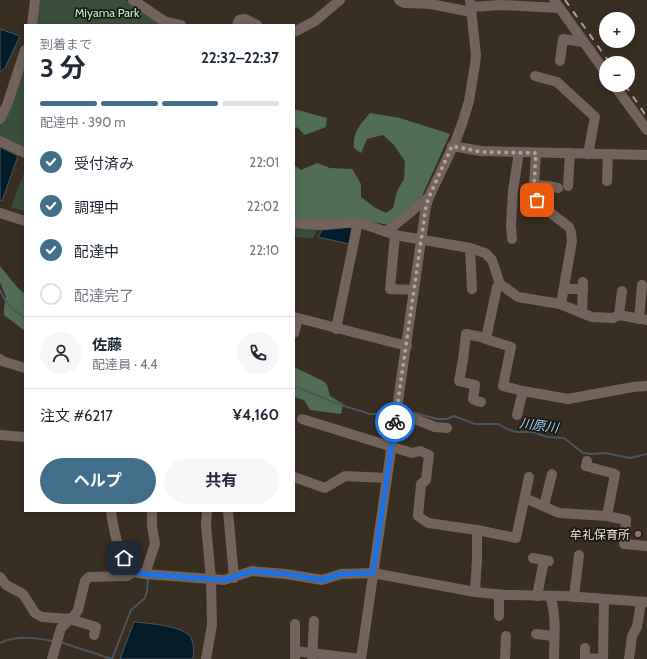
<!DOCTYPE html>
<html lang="ja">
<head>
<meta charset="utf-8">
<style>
  :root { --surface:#fff; --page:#f6f6f7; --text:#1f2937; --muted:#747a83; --line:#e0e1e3; --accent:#416e8b }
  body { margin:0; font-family:Cabin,"Noto Sans JP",sans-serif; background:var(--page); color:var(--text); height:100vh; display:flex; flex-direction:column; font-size:15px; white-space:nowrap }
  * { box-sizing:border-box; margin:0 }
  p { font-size:13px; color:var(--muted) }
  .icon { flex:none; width:22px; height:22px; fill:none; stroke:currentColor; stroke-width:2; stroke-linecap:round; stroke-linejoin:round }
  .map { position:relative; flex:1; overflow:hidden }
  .drawer { position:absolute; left:24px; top:24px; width:271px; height:488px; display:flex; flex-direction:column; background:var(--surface); border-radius:0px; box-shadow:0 2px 6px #0003 }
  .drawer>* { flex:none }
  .buttons { position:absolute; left:599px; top:12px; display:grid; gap:8px }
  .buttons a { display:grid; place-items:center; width:36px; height:36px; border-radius:50%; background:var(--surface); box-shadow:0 2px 6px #0003; font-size:20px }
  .pin { position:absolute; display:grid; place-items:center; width:34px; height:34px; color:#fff; margin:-17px; border-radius:8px; box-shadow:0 2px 6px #0006 }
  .courier { position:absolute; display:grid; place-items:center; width:40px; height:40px; margin:-20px; border:3px solid #1a73e8; border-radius:50%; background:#fff; color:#222; box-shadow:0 1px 5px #0007 }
  .summary em { font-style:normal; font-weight:700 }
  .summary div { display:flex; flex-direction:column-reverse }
  .summary { display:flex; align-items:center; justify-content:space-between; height:68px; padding:0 16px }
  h1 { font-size:26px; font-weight:700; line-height:30px }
  .bar { display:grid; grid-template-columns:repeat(4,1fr); gap:6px 4px; align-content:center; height:48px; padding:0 16px }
  .bar i { height:5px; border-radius:3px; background:var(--line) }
  .bar .active { background:var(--accent) }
  .bar p { grid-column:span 4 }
  .line { display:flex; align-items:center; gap:10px; padding:0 16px; border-top:1px solid var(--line) }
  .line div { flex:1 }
  .round { display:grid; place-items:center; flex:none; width:42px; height:42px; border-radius:21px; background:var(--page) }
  ol { padding:0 16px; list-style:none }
  li { display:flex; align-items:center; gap:12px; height:44px }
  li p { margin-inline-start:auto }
  li .icon { padding:4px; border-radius:50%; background:var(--accent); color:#fff; stroke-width:4 }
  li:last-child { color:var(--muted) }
  li i { width:22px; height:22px; border:2px solid var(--line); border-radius:50% }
  .cta { display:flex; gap:8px; margin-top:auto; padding:8px 16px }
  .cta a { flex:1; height:46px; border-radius:24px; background:var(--accent); color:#fff; font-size:16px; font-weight:700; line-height:46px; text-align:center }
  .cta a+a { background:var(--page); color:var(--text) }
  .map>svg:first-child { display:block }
  .green { fill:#394d3b }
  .forest { fill:#516d54 }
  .water { fill:#031c2a; stroke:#495860 }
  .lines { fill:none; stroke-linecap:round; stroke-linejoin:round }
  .stream { stroke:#495860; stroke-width:2 }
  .minor { stroke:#73635c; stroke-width:10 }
  .rail { stroke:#aaa198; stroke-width:2; stroke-dasharray:7 7; stroke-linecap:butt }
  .done { stroke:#ada59c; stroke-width:4; stroke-dasharray:0 7.2 }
  .route { stroke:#1a73e8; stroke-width:5 }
  .education-dot { fill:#8d6e63; stroke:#1c1712; stroke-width:1.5 }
  .labels { text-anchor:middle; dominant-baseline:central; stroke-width:3.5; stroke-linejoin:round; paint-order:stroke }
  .park-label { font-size:12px; fill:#bff3c4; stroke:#1c1712 }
  .poi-label { font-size:12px; fill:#ece5dd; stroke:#1c1712; text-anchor:end }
  .water-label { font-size:13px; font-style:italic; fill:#96d4fa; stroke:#1c1712 }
</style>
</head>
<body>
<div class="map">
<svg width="647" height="659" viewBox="0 0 647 659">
  <rect width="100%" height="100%" fill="#392e22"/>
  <!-- green -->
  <g class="green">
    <polygon points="40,0 125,0 180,25 35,25"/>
    <polygon points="25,61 25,151 0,136 0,125 7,114"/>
    <polygon points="25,170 25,211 11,207"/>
    <polygon points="294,225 318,228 313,238 294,237"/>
  </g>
  <!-- forest -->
  <g class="forest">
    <polygon points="294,109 327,118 326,127 305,135 297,127 294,130"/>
    <path d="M370,113L400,118L450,134L422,196L388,225L359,219L312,221L294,220V165L301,170L317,163L330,168L352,169L361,184V197L374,207L386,213L393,208L397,191L404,179L405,161L393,144L383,135L367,139L361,153L354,148C353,131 360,125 370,113Z"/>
    <polygon points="0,266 17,287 25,294 25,331 4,315 4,309 6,297 0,282"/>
    <polygon points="294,367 323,381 327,385 330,396 343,404 341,414 310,410 304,400 294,397"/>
  </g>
  <!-- water -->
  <g class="water">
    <polygon points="0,29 20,36 5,68 0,72"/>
    <polygon points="0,147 18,156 2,201 0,200"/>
    <polygon points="352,227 349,244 318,237 322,230"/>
    <path d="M134,622C147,623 180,626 189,635C194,641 194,651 193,659H120Z"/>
  </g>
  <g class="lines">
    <!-- stream -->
    <g class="stream">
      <path d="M0,290C5,303 14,310 25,318"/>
      <polyline points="294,386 338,404 370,414 383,414 393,411"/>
      <polyline points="407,411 437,419 447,419 454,416 475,424 498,424 507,429 516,432 533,432 547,437 564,438 583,453 592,454 605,453 630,458 647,454"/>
      <polyline points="60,642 112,659 131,610 145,598 147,591 148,578"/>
      <path d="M0,643C17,635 36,638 53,641"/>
    </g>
    <!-- minor -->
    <g class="minor">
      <polyline points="133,0 164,21 181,25"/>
      <polyline points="399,0 404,3 431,4 471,12"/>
      <polyline points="554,0 606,73"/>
      <polyline points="471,7 501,5 559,8"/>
      <polyline points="32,25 35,0"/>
      <polyline points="237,25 239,20 245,19 257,25"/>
      <polyline points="294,32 315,21 340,0"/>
      <polyline points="560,61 563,39 583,42"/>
      <polyline points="535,76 557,82 595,117 588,154"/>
      <polyline points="614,85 647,130"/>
      <polyline points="0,119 7,105 25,50"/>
      <polyline points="0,141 25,153"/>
      <polyline points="452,146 481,151 647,155"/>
      <polyline points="536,153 534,185 539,204 569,227 571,232 572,241 561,304"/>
      <polyline points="607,181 608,154"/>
      <polyline points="534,185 548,186 558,188"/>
      <polyline points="568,186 570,153"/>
      <polyline points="0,213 25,221"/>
      <polyline points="294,223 317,225 358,222 395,235 470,248 485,253 492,260 500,284 518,297 560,304 592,317 613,318 619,315 647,320"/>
      <polyline points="386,232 429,197"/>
      <polyline points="395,235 390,289 414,290"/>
      <polyline points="512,239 511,225 513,191 519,152"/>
      <polyline points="470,248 472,289"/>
      <polyline points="500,284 497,287 486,339 511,347 503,386 523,391 568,399 633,387 647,386"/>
      <polyline points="564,289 583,289"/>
      <polyline points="582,313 583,282"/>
      <polyline points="619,315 622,291"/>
      <polyline points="294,317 407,346"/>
      <polyline points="639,319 642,285"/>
      <polyline points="336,329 358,222"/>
      <polyline points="294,333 298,319"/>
      <polyline points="0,359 2,361 25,368"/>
      <polyline points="481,402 477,401 473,399 475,385 459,381 463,360 466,334 486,338"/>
      <polyline points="397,412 435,427 447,428"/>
      <polyline points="517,415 523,391"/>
      <polyline points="302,419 412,453 420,451 429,455 426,480 421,484 418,516 428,523 477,530 516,538 529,477"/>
      <polyline points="0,435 25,437"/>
      <polyline points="587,461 586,466 615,474 607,516"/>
      <polyline points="294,477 325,488 345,476 387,478"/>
      <polyline points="525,498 559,513 607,516 626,520 624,544 647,546"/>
      <polyline points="544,506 552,474"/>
      <path d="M111,511C113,526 119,561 133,571C136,573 141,573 145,574L224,580L252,571L286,574L322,580L341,574L373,573L475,592L505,595L565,596L647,602"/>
      <polyline points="228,511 234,578"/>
      <polyline points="533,558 549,561"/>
      <polyline points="145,574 155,544 152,526 152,511"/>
      <polyline points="0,577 6,585 23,594 35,613 42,617 70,619 74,616 78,610 85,581 89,577 127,576 134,572"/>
      <polyline points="475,592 477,559 477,530"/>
      <polyline points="537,596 544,560"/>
      <path d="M550,596C557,616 554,637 554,658"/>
      <polyline points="574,597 579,555"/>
      <polyline points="499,616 499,595"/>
      <polyline points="536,634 554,636"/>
      <polyline points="295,651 360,659"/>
      <polyline points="585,658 601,659"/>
      <polyline points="52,659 61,628 70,619 96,627 94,635"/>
      <polyline points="206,659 212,625 211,579 206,525 207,511"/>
      <polyline points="295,659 295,624"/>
      <polyline points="312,659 314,621"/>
      <polyline points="361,659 426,206 429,197 456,140 463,121 469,101 475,65 476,55 470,0"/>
      <polyline points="505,659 506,636"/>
      <polyline points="585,659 585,648"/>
      <polyline points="603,659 604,599"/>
      <polyline points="629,659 632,636 637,627 641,602"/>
    </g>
    <!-- rail -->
    <g class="rail">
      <polyline points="565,0 610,63"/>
      <polyline points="625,85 647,117"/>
    </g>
  </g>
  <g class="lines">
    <!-- done -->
    <polyline class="done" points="395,422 426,206 429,197 452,146 481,152 536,153 534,185 537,200"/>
    <!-- route -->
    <path class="route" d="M124,558C130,570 132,571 145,574L224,580L252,571L286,574L322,580L341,574L373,573L395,422"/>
  </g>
  <!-- markers -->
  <circle class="education-dot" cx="638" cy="534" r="4"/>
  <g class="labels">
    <!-- park labels -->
    <g class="park-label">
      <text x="107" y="12">Miyama Park</text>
    </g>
    <!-- poi labels -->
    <g class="poi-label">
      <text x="630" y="534">牟礼保育所</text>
    </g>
    <!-- water labels -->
    <g class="water-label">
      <text transform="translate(539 425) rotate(8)">川原川</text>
    </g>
  </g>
</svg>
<div class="buttons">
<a>+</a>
<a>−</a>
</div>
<div class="pin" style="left:537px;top:200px;background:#ea580c"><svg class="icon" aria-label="bag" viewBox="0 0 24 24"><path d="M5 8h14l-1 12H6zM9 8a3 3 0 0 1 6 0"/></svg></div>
<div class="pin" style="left:124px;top:558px;background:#1f2937"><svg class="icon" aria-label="home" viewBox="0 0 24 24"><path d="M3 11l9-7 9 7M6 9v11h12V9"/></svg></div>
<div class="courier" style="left:395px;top:422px"><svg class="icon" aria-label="bike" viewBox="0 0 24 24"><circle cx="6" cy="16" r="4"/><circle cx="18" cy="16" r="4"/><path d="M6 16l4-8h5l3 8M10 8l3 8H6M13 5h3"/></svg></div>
<section class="drawer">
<div class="summary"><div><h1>3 分</h1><p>到着まで</p></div><em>22:32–22:37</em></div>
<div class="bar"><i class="active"></i><i class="active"></i><i class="active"></i><i></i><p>配達中 · 390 m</p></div>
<ol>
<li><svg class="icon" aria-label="check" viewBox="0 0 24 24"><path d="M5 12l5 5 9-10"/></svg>受付済み<p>22:01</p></li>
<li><svg class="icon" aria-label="check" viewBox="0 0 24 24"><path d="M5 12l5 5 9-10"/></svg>調理中<p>22:02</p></li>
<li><svg class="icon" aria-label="check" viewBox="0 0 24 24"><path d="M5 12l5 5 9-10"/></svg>配達中<p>22:10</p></li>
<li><i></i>配達完了</li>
</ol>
<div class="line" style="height:72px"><a class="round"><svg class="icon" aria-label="person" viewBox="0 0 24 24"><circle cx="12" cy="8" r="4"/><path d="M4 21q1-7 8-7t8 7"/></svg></a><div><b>佐藤</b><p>配達員 · 4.4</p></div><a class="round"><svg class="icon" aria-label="phone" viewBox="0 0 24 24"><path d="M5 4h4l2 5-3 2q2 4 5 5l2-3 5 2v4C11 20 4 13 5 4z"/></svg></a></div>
<div class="line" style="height:52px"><div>注文 #6217</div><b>¥4,160</b></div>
<div class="cta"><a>ヘルプ</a><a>共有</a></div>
</section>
</div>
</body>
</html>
